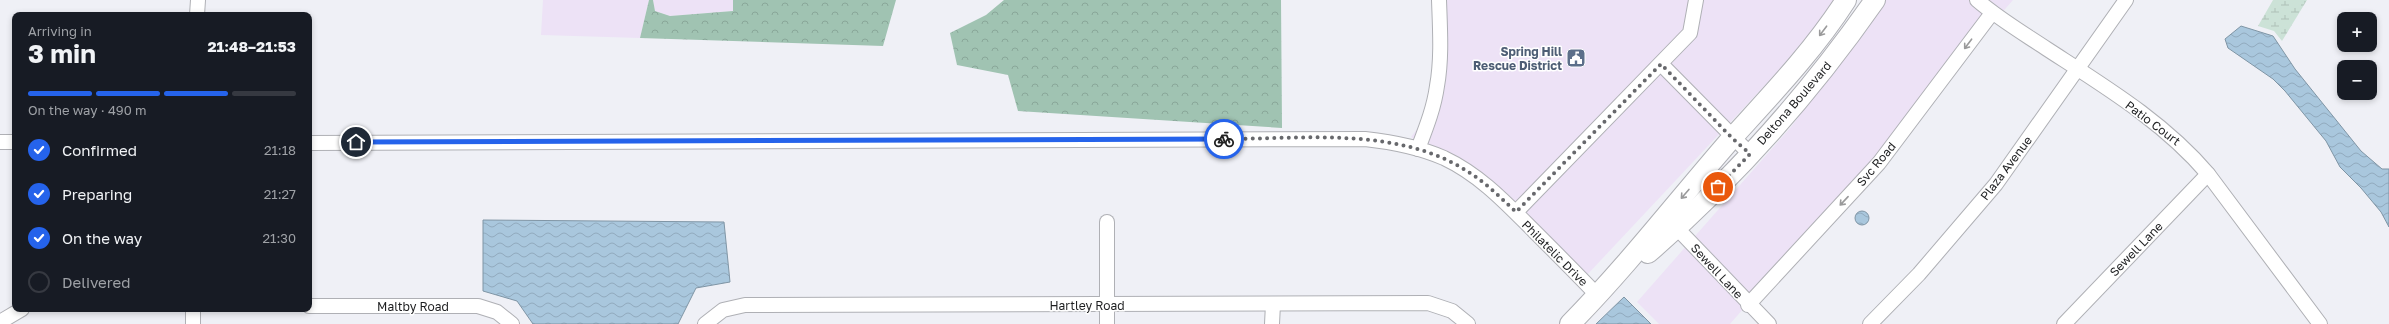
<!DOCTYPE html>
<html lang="en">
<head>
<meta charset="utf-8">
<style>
  :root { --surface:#171b24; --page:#20242c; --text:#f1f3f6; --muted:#9ea1a6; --line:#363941; --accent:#2563eb }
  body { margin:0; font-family:"Golos Text",sans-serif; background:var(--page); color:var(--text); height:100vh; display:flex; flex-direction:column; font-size:15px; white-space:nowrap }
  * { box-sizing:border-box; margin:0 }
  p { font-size:13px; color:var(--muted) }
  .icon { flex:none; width:22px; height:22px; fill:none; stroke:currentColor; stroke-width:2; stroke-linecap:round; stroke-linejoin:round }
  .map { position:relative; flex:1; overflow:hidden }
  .drawer { position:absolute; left:12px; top:12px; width:300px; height:300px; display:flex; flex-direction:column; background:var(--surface); border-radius:8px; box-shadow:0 2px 6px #0003 }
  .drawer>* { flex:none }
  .fabs { position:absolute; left:2337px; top:12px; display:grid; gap:8px }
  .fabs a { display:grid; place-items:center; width:40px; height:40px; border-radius:8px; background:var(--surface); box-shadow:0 2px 6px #0003; font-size:20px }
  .pin { position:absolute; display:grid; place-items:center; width:34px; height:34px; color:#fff; margin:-17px; border:2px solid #fff; border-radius:50%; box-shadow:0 1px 4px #0007 }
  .courier { position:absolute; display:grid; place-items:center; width:40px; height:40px; margin:-20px; border:3px solid #2563eb; border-radius:50%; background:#fff; color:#222; box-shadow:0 1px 5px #0007 }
  .headline em { font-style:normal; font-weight:700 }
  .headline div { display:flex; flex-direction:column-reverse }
  .headline { display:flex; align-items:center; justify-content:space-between; height:68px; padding:0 16px }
  h1 { font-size:26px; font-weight:700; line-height:30px }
  .bar { display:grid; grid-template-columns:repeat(4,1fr); gap:6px 4px; align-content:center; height:48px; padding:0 16px }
  .bar i { height:5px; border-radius:3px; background:var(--line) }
  .bar .on { background:var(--accent) }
  .bar p { grid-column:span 4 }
  ol { padding:0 16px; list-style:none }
  li { display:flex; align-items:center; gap:12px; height:44px }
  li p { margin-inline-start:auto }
  li .icon { padding:4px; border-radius:50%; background:var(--accent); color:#fff; stroke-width:4 }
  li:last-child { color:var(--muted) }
  li i { width:22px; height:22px; border:2px solid var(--line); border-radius:50% }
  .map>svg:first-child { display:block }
  .commercial { fill:#ede2f6 }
  .forest { fill:url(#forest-crowns) }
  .wetland { fill:url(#wetland-marsh) }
  .water { fill:url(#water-waves); stroke:#7f95a5 }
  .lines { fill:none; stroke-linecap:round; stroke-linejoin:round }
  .minor-casing { stroke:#afb0b5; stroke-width:16 }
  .secondary-casing { stroke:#afb0b5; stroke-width:22 }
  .minor { stroke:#fff; stroke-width:14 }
  .secondary { stroke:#fff; stroke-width:20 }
  .oneway { stroke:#9a9a9b }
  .done { stroke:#67686c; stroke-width:4; stroke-dasharray:0 7.2 }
  .route { stroke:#2563eb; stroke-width:5 }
  .labels { text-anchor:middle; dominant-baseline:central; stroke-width:3; stroke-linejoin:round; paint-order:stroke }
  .service-label { font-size:12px; font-weight:bold; fill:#4e5e75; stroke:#fff; text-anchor:end }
  .street-label { font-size:12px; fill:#1e1f21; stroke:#fff }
</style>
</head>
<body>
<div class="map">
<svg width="2389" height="324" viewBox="0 0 2389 324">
  <defs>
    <pattern id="forest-crowns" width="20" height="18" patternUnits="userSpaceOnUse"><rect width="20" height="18" fill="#a0c3b2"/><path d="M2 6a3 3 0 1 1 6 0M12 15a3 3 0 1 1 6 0" fill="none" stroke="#89a799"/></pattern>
    <pattern id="wetland-marsh" width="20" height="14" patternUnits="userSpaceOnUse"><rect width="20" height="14" fill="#cce2d7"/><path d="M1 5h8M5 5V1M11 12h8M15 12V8" fill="none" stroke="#afc1b8"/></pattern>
    <pattern id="water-waves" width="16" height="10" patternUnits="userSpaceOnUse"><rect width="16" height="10" fill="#a9c7dd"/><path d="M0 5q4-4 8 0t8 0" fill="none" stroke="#91aabd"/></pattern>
  </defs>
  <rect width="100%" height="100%" fill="#eff0f6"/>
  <!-- commercial -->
  <g class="commercial">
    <polygon points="543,0 649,0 640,38 541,35"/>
    <polygon points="653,0 733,0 733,11 670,16 655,11"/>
    <polygon points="1442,0 1838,0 1815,32 1586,276 1484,191 1411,137 1433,108"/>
    <polygon points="1883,0 2013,0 1730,324 1659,324 1637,302 1791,127"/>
  </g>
  <!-- forest -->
  <g class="forest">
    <polygon points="649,0 653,0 655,11 670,16 733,11 733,0 896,0 883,46 640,38"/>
    <polygon points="1004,0 1281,0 1282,128 1018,111 1008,75 957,65 950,33 986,15"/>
  </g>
  <!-- wetland -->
  <polygon class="wetland" points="2273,0 2307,0 2282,41 2274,31 2258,26"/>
  <!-- water -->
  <g class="water">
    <polygon points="2241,26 2273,36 2295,69 2361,151 2382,169 2389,169 2389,227 2381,212 2361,188 2340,167 2326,141 2285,91 2273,79 2228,48 2225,39"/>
    <circle cx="1862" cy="218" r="7"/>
    <polygon points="483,220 724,222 730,282 696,288 678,324 533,324 517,301 483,291"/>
    <polygon points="1624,297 1651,324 1596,324"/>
  </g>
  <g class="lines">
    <defs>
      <g id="minor">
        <path d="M1977,0C1999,19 2023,33 2047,49C2104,86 2164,122 2208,174L2320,324"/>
        <polyline points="197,15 198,0"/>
        <polyline points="1661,64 1750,154"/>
        <polyline points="0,142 15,142"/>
        <path d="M309,143L1365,139C1392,142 1419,147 1444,158C1480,175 1506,203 1534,231C1555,252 1577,274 1598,296"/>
        <path d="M1418,149C1426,128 1434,108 1437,86C1442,58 1440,29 1439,0"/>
        <polyline points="1516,212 1690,33 1696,0"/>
        <polyline points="1107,222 1107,324"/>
        <polyline points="1671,222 1769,324"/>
        <polyline points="1748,305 1879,163 1992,13"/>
        <polyline points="309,306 478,306 497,312 512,324"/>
        <polyline points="0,322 22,309"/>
        <polyline points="193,324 193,309"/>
        <polyline points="705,324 723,310 745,305 1428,303 1452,311 1468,324"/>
        <polyline points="1272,324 1273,304"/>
        <polyline points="1870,324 1919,274 1996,184 2126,0"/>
        <polyline points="2064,324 2208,174"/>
      </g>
      <g id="secondary">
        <path d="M1648,253C1734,179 1810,93 1875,0"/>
        <path d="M1570,324C1628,265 1678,200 1732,138C1772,94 1814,50 1846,0"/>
      </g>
    </defs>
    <!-- minor casing -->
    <use href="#minor" class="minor-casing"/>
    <!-- secondary casing -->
    <use href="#secondary" class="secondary-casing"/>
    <!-- minor -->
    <use href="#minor" class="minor"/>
    <!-- secondary -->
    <use href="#secondary" class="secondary"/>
  </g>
  <!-- one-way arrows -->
  <defs><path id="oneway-shaft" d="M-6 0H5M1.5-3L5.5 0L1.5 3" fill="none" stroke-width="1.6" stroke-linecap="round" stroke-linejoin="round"/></defs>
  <g class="oneway">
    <use href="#oneway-shaft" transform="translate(1823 31) rotate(127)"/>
    <use href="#oneway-shaft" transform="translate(1968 44) rotate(127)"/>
    <use href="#oneway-shaft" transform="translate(1685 194) rotate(131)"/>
    <use href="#oneway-shaft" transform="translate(1844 201) rotate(133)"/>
  </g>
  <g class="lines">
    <!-- done -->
    <path class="done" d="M1224,139C1304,139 1400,126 1470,173C1487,184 1501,198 1516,212L1661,64L1732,138L1750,154L1718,187"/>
    <!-- route -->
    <polyline class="route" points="356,142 1224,139"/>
  </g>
  <!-- icons -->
  <defs>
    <symbol id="civic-square" viewBox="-11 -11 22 22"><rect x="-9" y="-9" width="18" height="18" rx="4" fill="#5c6f8a" stroke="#fff"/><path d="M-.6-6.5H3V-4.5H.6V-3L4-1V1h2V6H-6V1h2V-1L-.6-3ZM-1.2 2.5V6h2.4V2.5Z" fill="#fff"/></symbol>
  </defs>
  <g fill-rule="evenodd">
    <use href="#civic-square" x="1565" y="47" width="22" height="22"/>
  </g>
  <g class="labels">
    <!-- service labels -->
    <g class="service-label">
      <text x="1562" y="51">Spring Hill<tspan x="1562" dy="14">Rescue District</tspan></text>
    </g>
    <!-- street labels -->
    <g class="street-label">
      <text transform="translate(1794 103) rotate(-49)">Deltona Boulevard</text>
      <text transform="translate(2153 123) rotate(37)">Patio Court</text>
      <text transform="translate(1876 164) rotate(-50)">Svc Road</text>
      <text transform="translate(2006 168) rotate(-53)">Plaza Avenue</text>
      <text transform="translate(2136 249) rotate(-46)">Sewell Lane</text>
      <text transform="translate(1555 253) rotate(45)">Philatelic Drive</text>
      <text transform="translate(1717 271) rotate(47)">Sewell Lane</text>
      <text x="1087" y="305">Hartley Road</text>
      <text x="413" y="306">Maltby Road</text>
    </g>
  </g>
</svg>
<div class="fabs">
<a>+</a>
<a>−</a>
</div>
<div class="pin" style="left:1718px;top:187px;background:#ea580c"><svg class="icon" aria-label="bag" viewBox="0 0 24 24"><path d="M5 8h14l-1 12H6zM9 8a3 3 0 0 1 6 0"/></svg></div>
<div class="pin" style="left:356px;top:142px;background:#1f2937"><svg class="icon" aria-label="home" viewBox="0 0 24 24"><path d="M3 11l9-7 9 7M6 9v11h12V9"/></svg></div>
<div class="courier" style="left:1224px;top:139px"><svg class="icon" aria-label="bike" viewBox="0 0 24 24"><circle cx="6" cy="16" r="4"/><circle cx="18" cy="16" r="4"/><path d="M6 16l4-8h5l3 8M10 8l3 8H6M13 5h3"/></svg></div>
<section class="drawer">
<div class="headline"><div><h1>3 min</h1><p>Arriving in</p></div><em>21:48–21:53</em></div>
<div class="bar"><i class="on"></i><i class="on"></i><i class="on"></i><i></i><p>On the way · 490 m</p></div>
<ol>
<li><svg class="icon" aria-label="check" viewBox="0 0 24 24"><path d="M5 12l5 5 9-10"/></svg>Confirmed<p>21:18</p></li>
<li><svg class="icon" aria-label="check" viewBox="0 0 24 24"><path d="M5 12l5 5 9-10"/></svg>Preparing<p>21:27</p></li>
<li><svg class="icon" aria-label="check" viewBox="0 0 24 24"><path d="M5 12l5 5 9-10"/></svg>On the way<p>21:30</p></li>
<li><i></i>Delivered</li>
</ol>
</section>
</div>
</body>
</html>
